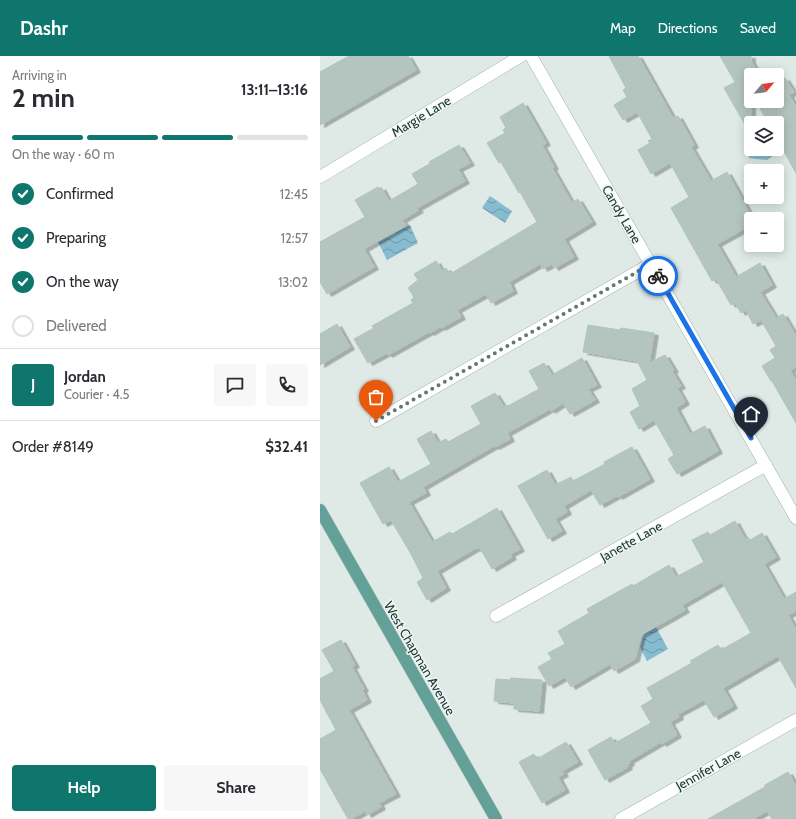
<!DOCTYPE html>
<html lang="en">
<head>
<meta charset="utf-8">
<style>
  :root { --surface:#fff; --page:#f7f7f7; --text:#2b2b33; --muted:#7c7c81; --line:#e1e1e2; --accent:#0f766e }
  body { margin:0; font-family:Cabin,sans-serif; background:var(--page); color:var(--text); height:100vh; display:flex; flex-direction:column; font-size:15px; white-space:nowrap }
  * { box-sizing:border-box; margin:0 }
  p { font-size:13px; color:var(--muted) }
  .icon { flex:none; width:22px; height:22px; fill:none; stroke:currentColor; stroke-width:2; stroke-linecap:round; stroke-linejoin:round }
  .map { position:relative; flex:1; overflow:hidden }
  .drawer { display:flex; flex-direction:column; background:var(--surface); width:320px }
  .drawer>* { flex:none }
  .needle { width:26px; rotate:61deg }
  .controls { position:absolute; left:424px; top:12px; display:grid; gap:8px }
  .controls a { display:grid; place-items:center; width:40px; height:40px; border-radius:4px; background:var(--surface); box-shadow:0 2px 10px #0003; font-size:20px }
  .pin { position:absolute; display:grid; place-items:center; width:34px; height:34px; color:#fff; margin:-41px -17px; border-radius:50% 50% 50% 0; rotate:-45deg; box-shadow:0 0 4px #0007 }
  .pin .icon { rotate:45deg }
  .courier { position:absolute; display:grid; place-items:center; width:40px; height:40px; margin:-20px; border:3px solid #1a73e8; border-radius:50%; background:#fff; color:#222; box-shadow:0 1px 5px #0007 }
  .summary em { font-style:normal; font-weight:700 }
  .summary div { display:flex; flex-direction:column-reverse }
  .summary { display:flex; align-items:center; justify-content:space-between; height:68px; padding:0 12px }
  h1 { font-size:26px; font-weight:700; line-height:30px }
  .bar { display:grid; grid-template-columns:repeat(4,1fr); gap:6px 4px; align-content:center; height:48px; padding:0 12px }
  .bar i { height:5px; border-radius:3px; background:var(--line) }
  .bar .current { background:var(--accent) }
  .bar p { grid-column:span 4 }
  .line { display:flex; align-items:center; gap:10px; padding:0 12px; border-top:1px solid var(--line) }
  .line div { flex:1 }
  .round { display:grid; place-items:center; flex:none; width:42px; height:42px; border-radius:4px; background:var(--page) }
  ol { padding:0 12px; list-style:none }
  li { display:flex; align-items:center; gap:12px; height:44px }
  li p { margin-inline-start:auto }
  li .icon { padding:4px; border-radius:50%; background:var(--accent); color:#fff; stroke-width:4 }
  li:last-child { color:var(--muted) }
  li i { width:22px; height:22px; border:2px solid var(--line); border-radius:50% }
  .primary-button { display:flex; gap:8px; margin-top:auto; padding:8px 12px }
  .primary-button a { flex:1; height:46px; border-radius:4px; background:var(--accent); color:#fff; font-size:16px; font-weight:700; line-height:46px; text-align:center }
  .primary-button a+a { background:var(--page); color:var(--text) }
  header { display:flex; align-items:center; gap:24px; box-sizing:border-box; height:56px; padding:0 20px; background:var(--accent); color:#fff }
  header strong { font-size:19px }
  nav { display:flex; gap:22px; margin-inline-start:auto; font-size:14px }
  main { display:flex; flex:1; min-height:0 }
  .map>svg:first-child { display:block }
  .water { fill:url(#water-waves) }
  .building { fill:#b4c5c0; stroke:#b1c3be; filter:url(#shadow) }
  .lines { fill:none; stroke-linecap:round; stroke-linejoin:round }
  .minor-casing { stroke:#a2b2ae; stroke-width:13 }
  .major-casing { stroke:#bcc4c3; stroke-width:13 }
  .minor { stroke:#fff; stroke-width:12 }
  .major { stroke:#63a097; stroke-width:12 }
  .done { stroke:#637874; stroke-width:4; stroke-dasharray:0 7.2 }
  .route { stroke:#1a73e8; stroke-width:5 }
  .labels { text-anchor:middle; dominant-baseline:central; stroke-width:3; stroke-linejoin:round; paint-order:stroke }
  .street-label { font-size:13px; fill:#203a36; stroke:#eff7f4 }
</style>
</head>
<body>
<header>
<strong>Dashr</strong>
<nav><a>Map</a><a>Directions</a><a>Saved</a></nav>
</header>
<main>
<section class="drawer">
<div class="summary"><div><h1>2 min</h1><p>Arriving in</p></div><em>13:11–13:16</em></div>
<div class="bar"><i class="current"></i><i class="current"></i><i class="current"></i><i></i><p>On the way · 60 m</p></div>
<ol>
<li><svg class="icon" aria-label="check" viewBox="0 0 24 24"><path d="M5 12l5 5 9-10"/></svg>Confirmed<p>12:45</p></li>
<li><svg class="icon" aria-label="check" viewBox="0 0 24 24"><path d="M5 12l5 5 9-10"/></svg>Preparing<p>12:57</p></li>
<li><svg class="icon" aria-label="check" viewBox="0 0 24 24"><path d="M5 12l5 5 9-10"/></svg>On the way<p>13:02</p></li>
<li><i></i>Delivered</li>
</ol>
<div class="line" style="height:72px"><b class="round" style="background:var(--accent);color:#fff">J</b><div><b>Jordan</b><p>Courier · 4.5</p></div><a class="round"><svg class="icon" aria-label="chat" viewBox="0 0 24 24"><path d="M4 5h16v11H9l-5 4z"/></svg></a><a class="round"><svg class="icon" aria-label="phone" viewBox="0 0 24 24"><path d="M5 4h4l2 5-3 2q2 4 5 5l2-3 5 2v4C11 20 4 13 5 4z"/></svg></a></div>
<div class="line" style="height:52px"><div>Order #8149</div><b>$32.41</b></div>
<div class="primary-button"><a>Help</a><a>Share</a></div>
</section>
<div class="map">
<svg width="476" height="763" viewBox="0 0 476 763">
  <defs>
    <pattern id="water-waves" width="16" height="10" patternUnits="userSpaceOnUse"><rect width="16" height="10" fill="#86bbd0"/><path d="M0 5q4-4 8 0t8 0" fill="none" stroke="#6d99aa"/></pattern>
    <filter id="shadow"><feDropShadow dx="4.5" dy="2.5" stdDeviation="0" flood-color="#0004"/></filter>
  </defs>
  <rect width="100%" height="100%" fill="#dfeae6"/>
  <!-- water -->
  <g class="water">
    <polygon points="429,88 431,89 431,93 457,93 459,96 447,104 429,102"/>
    <polygon points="170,140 192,155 185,167 162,152"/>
    <polygon points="90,169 98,187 67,204 58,186"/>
    <polygon points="336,571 348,593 327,605 320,591 324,578"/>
  </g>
  <!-- building -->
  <g class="building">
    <polygon points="29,0 88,0 96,14 0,69 0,16"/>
    <polygon points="289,0 318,0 353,62 358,60 374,89 371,91 391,125 407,116 431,160 431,169 397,188 416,221 440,207 452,229 440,236 456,262 463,258 476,280 476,311 470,314 476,325 476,367 452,325 451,325 442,310 455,302 450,294 456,290 441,264 433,268 426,254 421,257 415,247 411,249 396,223 392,225 351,152 369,141 350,107 331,118 318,94 330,87 328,85 332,83 317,56 303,64 294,49 307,41 303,34 306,32"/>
    <polygon points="400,0 431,0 431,5 439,19 431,19 431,79 404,32 415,26"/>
    <polygon points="465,22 474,36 469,39 476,51 476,117 457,83 457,67 448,67 436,45 457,45 457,27"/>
    <polygon points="203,47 226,87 222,89 234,111 232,112 252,147 258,143 272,166 244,183 254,201 234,212 232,208 223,213 220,208 189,226 193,235 171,247 166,238 137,254 141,261 121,272 120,271 110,277 109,276 68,299 67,297 48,307 34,283 54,272 52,270 93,247 91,244 94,241 88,232 98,224 94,218 116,205 122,215 126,212 130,218 217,166 200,136 199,137 181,106 179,107 167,87 185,77 183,74 186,72 180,61"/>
    <polygon points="139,89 150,107 138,113 145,125 97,152 99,154 82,164 86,169 44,193 54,211 7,238 0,226 0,186 45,161 35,144 58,131 59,133 61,131 69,145 98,128 92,118 111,107 109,106"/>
    <polygon points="17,268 30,291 0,309 0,278"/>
    <polygon points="268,269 300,274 301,272 334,277 329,307 345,299 354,314 352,315 361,330 357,332 365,346 356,352 370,378 385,370 398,395 357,418 348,403 354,399 334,364 319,373 310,356 320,350 312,333 327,324 317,305 263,296"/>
    <polygon points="262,302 277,329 268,333 275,344 250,358 243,347 231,355 230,353 187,377 190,383 175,391 174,390 103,431 106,437 89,446 112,486 130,476 132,478 177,452 200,493 190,498 192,501 172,513 160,492 157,493 156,492 117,515 126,532 107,544 97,526 103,522 91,498 71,464 63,468 40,427 69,411 78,426 111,408 97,383 111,375 118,387 126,383 128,386 161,368 151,350 175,337 184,351 187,349 188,350 219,333 209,315 224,307 232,319"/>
    <polygon points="312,391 330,423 298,441 298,439 280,449 271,434 244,450 247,456 235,463 242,475 228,483 198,430 227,414 235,429 251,421 253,425 285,408 284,406"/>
    <polygon points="415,465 425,483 428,481 430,484 442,477 456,501 444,508 464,543 476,536 476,555 468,559 476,574 476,632 458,600 403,632 413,650 394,661 384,644 358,658 359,661 350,666 357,679 342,688 341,686 309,705 310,707 307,709 308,711 285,724 268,694 291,681 295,687 331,667 321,650 333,643 327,632 372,607 370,605 398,589 401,594 431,577 402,526 362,549 365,554 321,579 315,603 294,615 290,608 251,631 245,621 229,630 218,611 232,603 228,597 245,588 238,575 269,557 267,553 312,528 313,530 349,509 356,521 384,506 372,484 388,476 390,479"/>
    <polygon points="21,584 35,609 32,611 44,633 42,634 47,644 29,654 76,738 59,747 61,751 47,759 45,755 31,763 28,763 0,713 0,683 16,674 0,644 0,623 14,615 2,594"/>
    <polygon points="191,622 222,624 219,655 194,653 194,647 174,645 176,623 190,624"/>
    <polygon points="246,686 258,706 242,715 244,718 238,721 245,734 222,747 199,706 214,698 217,703"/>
    <polygon points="468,716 476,730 476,763 452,763 447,755 433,763 388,763 445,731 445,729"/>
  </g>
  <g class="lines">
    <defs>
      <g id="minor">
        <polyline points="211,0 476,462"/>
        <polyline points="0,121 201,0"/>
        <polyline points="56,365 331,208"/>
        <polyline points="176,560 446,409"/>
        <polyline points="301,763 476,664"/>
      </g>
      <polyline id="major" points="0,454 176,763"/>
    </defs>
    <!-- minor casing -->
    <use href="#minor" class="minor-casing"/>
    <!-- major casing -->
    <use href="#major" class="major-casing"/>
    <!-- minor -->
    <use href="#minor" class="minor"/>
    <!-- major -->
    <use href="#major" class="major"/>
  </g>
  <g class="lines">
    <!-- done -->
    <polyline class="done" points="56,365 331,208 338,220"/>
    <!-- route -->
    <polyline class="route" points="338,220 431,382"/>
  </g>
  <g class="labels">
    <!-- street labels -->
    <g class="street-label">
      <text transform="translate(101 60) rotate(-31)">Margie Lane</text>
      <text transform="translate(302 158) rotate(60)">Candy Lane</text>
      <text transform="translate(311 485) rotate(-29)">Janette Lane</text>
      <text transform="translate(100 602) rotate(60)">West Chapman Avenue</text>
      <text transform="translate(388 713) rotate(-29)">Jennifer Lane</text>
    </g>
  </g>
</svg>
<div class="controls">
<a><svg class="needle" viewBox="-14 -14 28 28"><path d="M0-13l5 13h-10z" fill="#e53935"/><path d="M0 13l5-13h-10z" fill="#7c7c81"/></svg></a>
<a><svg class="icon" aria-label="layers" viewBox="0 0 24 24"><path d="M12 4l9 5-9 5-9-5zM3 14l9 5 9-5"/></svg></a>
<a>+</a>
<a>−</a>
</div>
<div class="pin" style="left:56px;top:365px;background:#ea580c"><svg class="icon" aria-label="bag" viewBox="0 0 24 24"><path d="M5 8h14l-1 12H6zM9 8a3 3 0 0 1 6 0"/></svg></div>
<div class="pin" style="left:431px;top:382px;background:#1f2937"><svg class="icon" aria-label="home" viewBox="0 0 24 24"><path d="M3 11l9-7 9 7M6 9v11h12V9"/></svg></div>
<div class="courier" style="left:338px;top:220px"><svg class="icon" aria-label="bike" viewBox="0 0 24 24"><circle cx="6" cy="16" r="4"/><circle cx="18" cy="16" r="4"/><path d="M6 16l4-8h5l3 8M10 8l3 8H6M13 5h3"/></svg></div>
</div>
</main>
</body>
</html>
